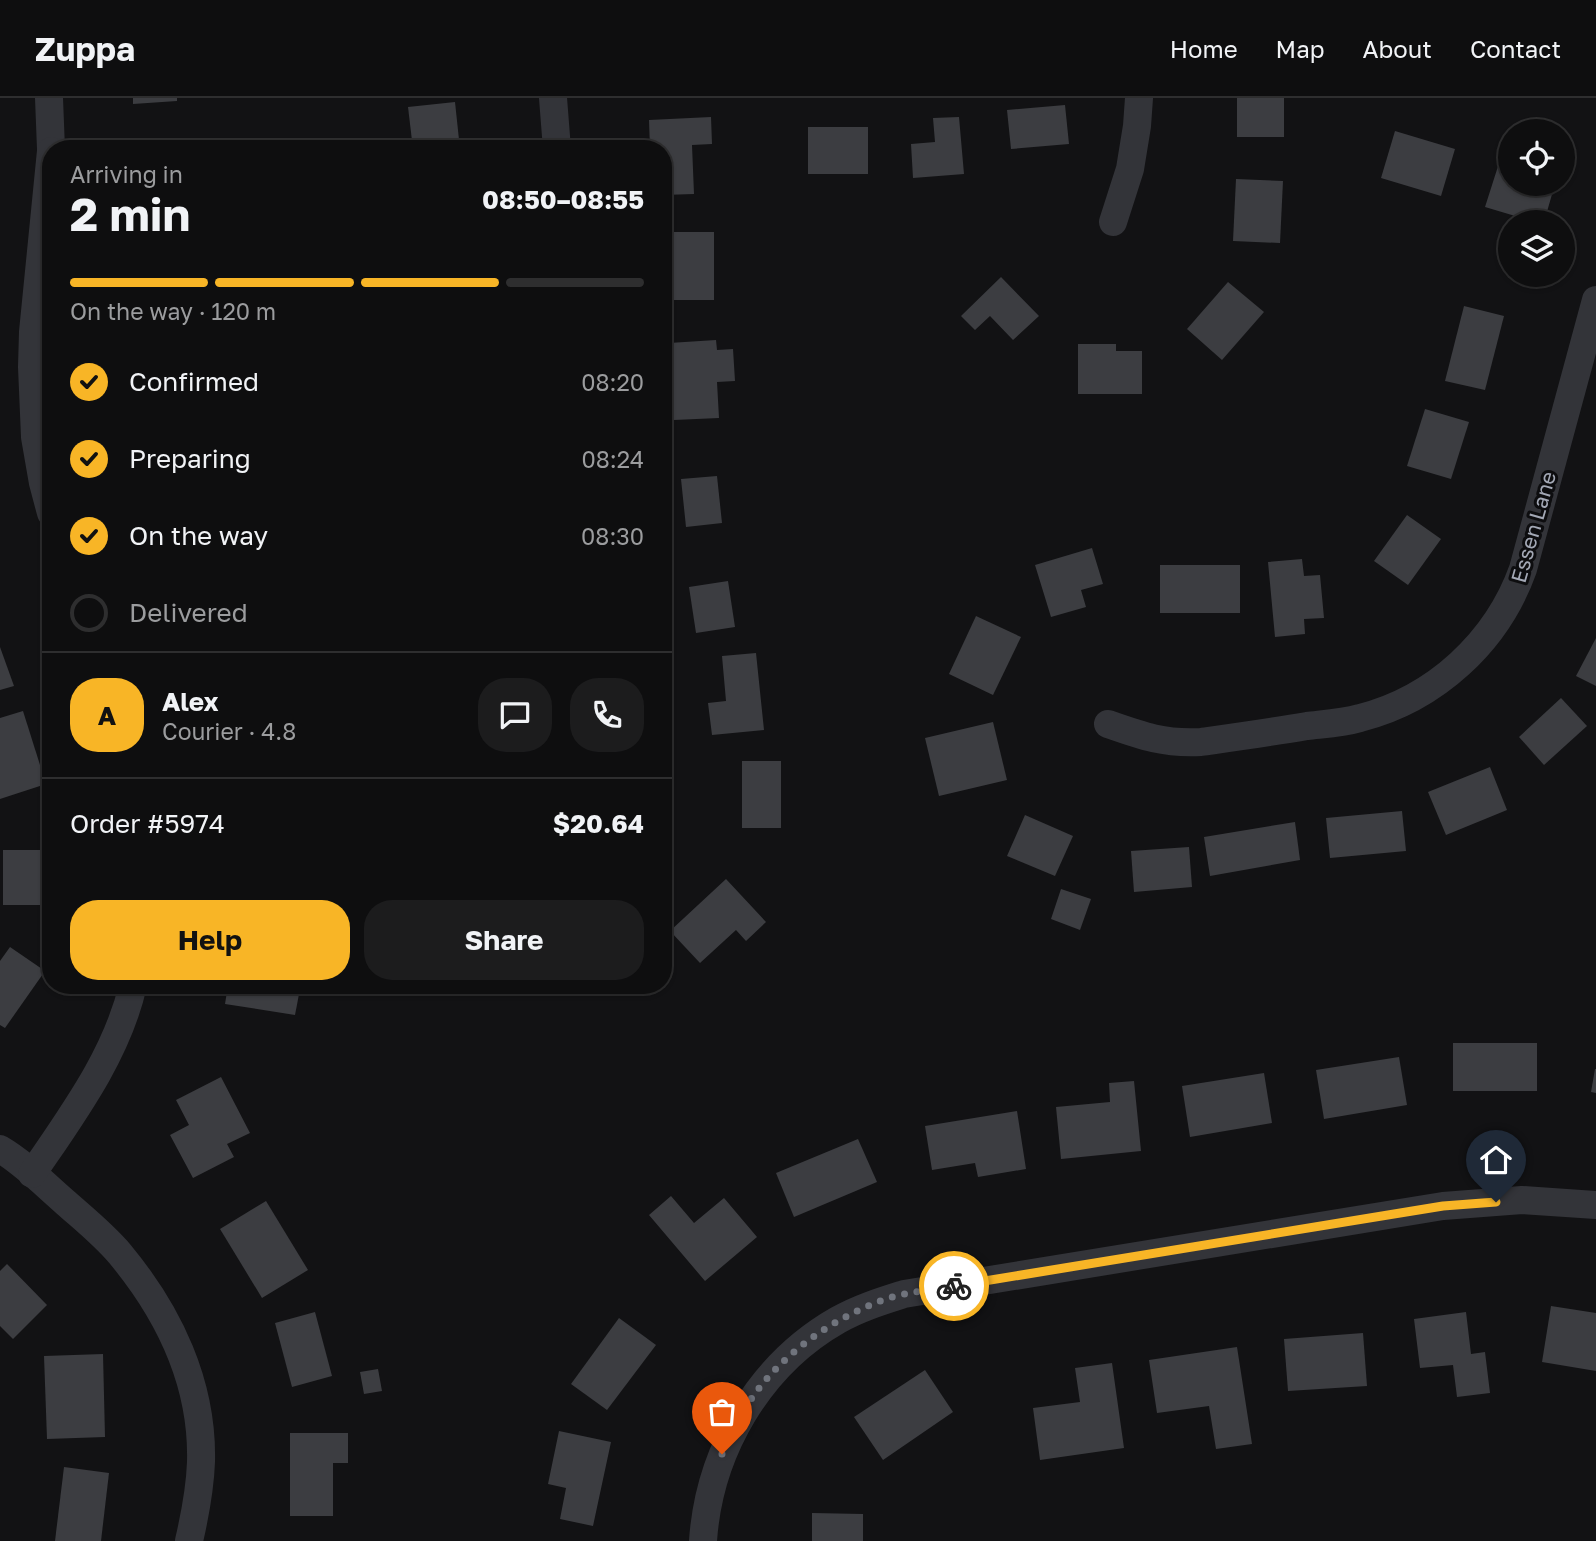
<!DOCTYPE html>
<html lang="en">
<head>
<meta charset="utf-8">
<style>
  :root { --surface:#0e0e0f; --page:#1c1c1d; --text:#f1f3f6; --muted:#9b9c9e; --line:#2e2e2f; --accent:#f8b526 }
  body { margin:0; font-family:"Golos Text",sans-serif; background:var(--page); color:var(--text); height:100vh; display:flex; flex-direction:column; font-size:26px; white-space:nowrap }
  * { box-sizing:border-box; margin:0 }
  p { font-size:23px; color:var(--muted) }
  .icon { flex:none; width:38px; height:38px; fill:none; stroke:currentColor; stroke-width:2; stroke-linecap:round; stroke-linejoin:round }
  .map { position:relative; flex:1; overflow:hidden }
  .side { position:absolute; left:42px; top:42px; width:630px; height:854px; display:flex; flex-direction:column; background:var(--surface); border-radius:28px; box-shadow:0 2px 5px #0004,0 0 0 2px var(--line) }
  .side>* { flex:none }
  .tools { position:absolute; left:1498px; top:21px; display:grid; gap:14px }
  .tools a { display:grid; place-items:center; width:77px; height:77px; border-radius:50%; background:var(--surface); box-shadow:0 2px 5px #0004,0 0 0 2px var(--line); font-size:35px }
  .pin { position:absolute; display:grid; place-items:center; width:60px; height:60px; color:#fff; margin:-72px -30px; border-radius:50% 50% 50% 0; rotate:-45deg; box-shadow:0 0 7px #0007 }
  .pin .icon { rotate:45deg }
  .courier { position:absolute; display:grid; place-items:center; width:70px; height:70px; margin:-35px; border:5px solid #f8b526; border-radius:50%; background:#fff; color:#222; box-shadow:0 2px 9px #0007 }
  .overview em { font-style:normal; font-weight:700 }
  .overview div { display:flex; flex-direction:column-reverse }
  .overview { display:flex; align-items:center; justify-content:space-between; height:119px; padding:0 28px }
  h1 { font-size:46px; font-weight:700; line-height:52px }
  .bar { display:grid; grid-template-columns:repeat(4,1fr); gap:10px 7px; align-content:center; height:84px; padding:0 28px }
  .bar i { height:9px; border-radius:5px; background:var(--line) }
  .bar .current { background:var(--accent) }
  .bar p { grid-column:span 4 }
  .line { display:flex; align-items:center; gap:18px; padding:0 28px; border-top:2px solid var(--line) }
  .line div { flex:1 }
  .round { display:grid; place-items:center; flex:none; width:74px; height:74px; border-radius:28px; background:var(--page) }
  ol { padding:0 28px; list-style:none }
  li { display:flex; align-items:center; gap:21px; height:77px }
  li p { margin-inline-start:auto }
  li .icon { padding:7px; border-radius:50%; background:var(--accent); color:#111; stroke-width:4 }
  li:last-child { color:var(--muted) }
  li i { width:38px; height:38px; border:4px solid var(--line); border-radius:50% }
  .button { display:flex; gap:14px; margin-top:auto; padding:14px 28px }
  .button a { flex:1; height:80px; border-radius:28px; background:var(--accent); color:#111; font-size:28px; font-weight:700; line-height:80px; text-align:center }
  .button a+a { background:var(--page); color:var(--text) }
  header { display:flex; align-items:center; gap:42px; box-sizing:border-box; height:98px; padding:0 35px; background:var(--surface); border-bottom:2px solid var(--line) }
  header strong { font-size:33px }
  nav { display:flex; gap:38px; margin-inline-start:auto; font-size:24px }
  .map>svg:first-child { display:block }
  .building { fill:#3c3d41 }
  .lines { fill:none; stroke-linecap:round; stroke-linejoin:round }
  .street { stroke:#333439; stroke-width:28 }
  .done { stroke:#70747d; stroke-width:7; stroke-dasharray:0 12.6 }
  .route { stroke:#f8b526; stroke-width:9 }
  .labels { text-anchor:middle; dominant-baseline:central; stroke-width:6; stroke-linejoin:round; paint-order:stroke }
  .street-label { font-size:21px; fill:#a3a8b5; stroke:#0d0d0f }
</style>
</head>
<body>
<header>
<strong>Zuppa</strong>
<nav><a>Home</a><a>Map</a><a>About</a><a>Contact</a></nav>
</header>
<div class="map">
<svg width="1596" height="1443" viewBox="0 0 1596 1443">
  <rect width="100%" height="100%" fill="#121214"/>
  <!-- building -->
  <g class="building">
    <polygon points="133,0 177,0 177,3 133,6"/>
    <rect x="1237" y="0" width="47" height="39"/>
    <polygon points="455,4 460,51 413,51 408,9"/>
    <polygon points="1065,7 1069,46 1011,51 1007,12"/>
    <polygon points="711,19 712,46 692,47 694,96 663,97 663,51 650,51 649,22"/>
    <polygon points="959,19 964,76 913,80 911,46 935,44 933,20"/>
    <rect x="808" y="29" width="60" height="47"/>
    <polygon points="1395,33 1455,51 1441,98 1381,80"/>
    <polygon points="1500,62 1510,66 1510,86 1555,86 1544,124 1535,124 1485,109"/>
    <polygon points="1236,81 1283,83 1280,145 1233,143"/>
    <rect x="663" y="134" width="51" height="68"/>
    <polygon points="1001,179 1039,218 1013,242 990,218 975,232 961,218"/>
    <polygon points="1228,184 1264,214 1222,262 1187,231"/>
    <polygon points="1464,208 1504,218 1485,292 1445,283"/>
    <polygon points="716,242 717,252 733,251 735,283 717,284 719,320 674,322 669,245"/>
    <polygon points="1078,246 1116,246 1116,253 1142,253 1142,296 1078,296"/>
    <polygon points="1425,311 1469,324 1451,381 1407,368"/>
    <polygon points="717,378 722,425 686,429 681,381"/>
    <polygon points="1407,417 1441,441 1408,487 1374,463"/>
    <polygon points="1092,450 1103,486 1081,492 1086,509 1051,519 1035,467"/>
    <polygon points="1302,461 1304,478 1320,477 1324,520 1304,521 1305,536 1275,539 1268,464"/>
    <rect x="1160" y="467" width="80" height="48"/>
    <polygon points="728,483 735,529 696,535 689,489"/>
    <polygon points="976,518 1021,539 993,597 949,576"/>
    <polygon points="1596,540 1596,588 1576,578"/>
    <polygon points="0,549 14,588 0,592"/>
    <polygon points="756,555 764,632 712,637 708,605 726,603 722,558"/>
    <polygon points="1561,600 1587,628 1544,667 1519,639"/>
    <polygon points="23,613 46,686 0,701 0,620"/>
    <polygon points="993,624 1007,682 939,698 925,640"/>
    <rect x="742" y="663" width="39" height="67"/>
    <polygon points="1490,669 1507,712 1446,737 1428,694"/>
    <polygon points="1402,713 1406,753 1330,760 1326,720"/>
    <polygon points="1025,717 1073,738 1055,778 1007,758"/>
    <polygon points="1295,724 1300,762 1210,778 1204,739"/>
    <polygon points="1189,749 1192,789 1134,794 1131,753"/>
    <rect x="3" y="752" width="48" height="55"/>
    <polygon points="726,781 766,824 746,843 736,832 700,865 670,833"/>
    <polygon points="1061,791 1091,801 1080,832 1051,821"/>
    <polygon points="10,849 45,873 5,930 0,927 0,863"/>
    <polygon points="228,887 276,887 300,891 295,917 225,906"/>
    <polygon points="582,887 608,887 606,895 581,890"/>
    <rect x="1453" y="945" width="84" height="48"/>
    <polygon points="1399,959 1407,1007 1324,1021 1316,972"/>
    <polygon points="1595,971 1596,971 1596,995 1591,994"/>
    <polygon points="1264,975 1272,1025 1190,1039 1182,988"/>
    <polygon points="221,979 250,1035 227,1046 234,1059 193,1080 170,1037 189,1027 176,1002"/>
    <polygon points="1134,983 1141,1053 1061,1061 1056,1009 1110,1004 1109,985"/>
    <polygon points="1017,1013 1026,1071 978,1079 975,1065 932,1072 925,1028"/>
    <polygon points="858,1041 877,1084 794,1119 776,1075"/>
    <polygon points="671,1098 694,1125 724,1100 757,1139 705,1183 649,1117"/>
    <polygon points="266,1103 308,1172 262,1200 220,1131"/>
    <polygon points="7,1166 47,1207 13,1241 0,1228 0,1173"/>
    <polygon points="1551,1208 1596,1215 1596,1273 1542,1264"/>
    <polygon points="315,1214 332,1278 292,1289 275,1225"/>
    <polygon points="1466,1214 1471,1256 1485,1254 1490,1295 1457,1299 1453,1267 1420,1270 1414,1221"/>
    <polygon points="619,1220 656,1247 607,1312 571,1286"/>
    <polygon points="1363,1235 1367,1288 1288,1293 1284,1241"/>
    <polygon points="1237,1249 1252,1346 1216,1351 1209,1308 1157,1315 1149,1262"/>
    <polygon points="103,1256 105,1339 47,1341 44,1258"/>
    <polygon points="1112,1265 1124,1350 1040,1362 1033,1310 1080,1304 1075,1270"/>
    <polygon points="378,1271 382,1293 364,1296 360,1274"/>
    <polygon points="925,1272 953,1314 883,1362 854,1319"/>
    <polygon points="559,1333 611,1344 593,1428 560,1421 566,1390 548,1386"/>
    <polygon points="290,1335 348,1335 348,1365 333,1365 333,1418 290,1418"/>
    <polygon points="64,1369 109,1375 101,1443 55,1443"/>
    <polygon points="812,1415 863,1416 863,1443 812,1443"/>
  </g>
  <g class="lines">
    <!-- street -->
    <g class="street">
      <polyline points="49,0 51,51"/>
      <polyline points="553,0 557,51"/>
      <polyline points="51,53 33,234 32,269 35,339 43,385 51,415"/>
      <polyline points="1113,124 1130,71 1137,28 1139,0"/>
      <path d="M1108,626C1142,638 1164,646 1201,644C1236,639 1272,634 1307,628C1324,626 1343,625 1360,620C1435,601 1497,544 1523,471L1596,202"/>
      <path d="M0,1051C24,1065 45,1087 66,1105C84,1121 104,1137 120,1156C169,1215 203,1286 201,1364C200,1391 195,1417 189,1443"/>
      <path d="M32,1076C72,1017 117,957 133,887"/>
      <path d="M703,1443C709,1353 759,1267 838,1222C859,1210 882,1203 904,1196L1443,1108L1522,1102L1596,1107"/>
    </g>
  </g>
  <g class="lines">
    <!-- done -->
    <path class="done" d="M722,1356C730,1341 736,1326 744,1312C774,1262 826,1224 880,1203C904,1194 930,1192 954,1188"/>
    <!-- route -->
    <polyline class="route" points="954,1188 1443,1108 1496,1104"/>
  </g>
  <g class="labels">
    <!-- street labels -->
    <g class="street-label">
      <text transform="translate(1533 429) rotate(-74)">Essen Lane</text>
    </g>
  </g>
</svg>
<div class="tools">
<a><svg class="icon" aria-label="locate" viewBox="0 0 24 24"><circle cx="12" cy="12" r="6"/><path d="M12 2v4M12 18v4M2 12h4M18 12h4"/></svg></a>
<a><svg class="icon" aria-label="layers" viewBox="0 0 24 24"><path d="M12 4l9 5-9 5-9-5zM3 14l9 5 9-5"/></svg></a>
</div>
<div class="pin" style="left:722px;top:1356px;background:#ea580c"><svg class="icon" aria-label="bag" viewBox="0 0 24 24"><path d="M5 8h14l-1 12H6zM9 8a3 3 0 0 1 6 0"/></svg></div>
<div class="pin" style="left:1496px;top:1104px;background:#1f2937"><svg class="icon" aria-label="home" viewBox="0 0 24 24"><path d="M3 11l9-7 9 7M6 9v11h12V9"/></svg></div>
<div class="courier" style="left:954px;top:1188px"><svg class="icon" aria-label="bike" viewBox="0 0 24 24"><circle cx="6" cy="16" r="4"/><circle cx="18" cy="16" r="4"/><path d="M6 16l4-8h5l3 8M10 8l3 8H6M13 5h3"/></svg></div>
<section class="side">
<div class="overview"><div><h1>2 min</h1><p>Arriving in</p></div><em>08:50–08:55</em></div>
<div class="bar"><i class="current"></i><i class="current"></i><i class="current"></i><i></i><p>On the way · 120 m</p></div>
<ol>
<li><svg class="icon" aria-label="check" viewBox="0 0 24 24"><path d="M5 12l5 5 9-10"/></svg>Confirmed<p>08:20</p></li>
<li><svg class="icon" aria-label="check" viewBox="0 0 24 24"><path d="M5 12l5 5 9-10"/></svg>Preparing<p>08:24</p></li>
<li><svg class="icon" aria-label="check" viewBox="0 0 24 24"><path d="M5 12l5 5 9-10"/></svg>On the way<p>08:30</p></li>
<li><i></i>Delivered</li>
</ol>
<div class="line" style="height:126px"><b class="round" style="background:var(--accent);color:#111">A</b><div><b>Alex</b><p>Courier · 4.8</p></div><a class="round"><svg class="icon" aria-label="chat" viewBox="0 0 24 24"><path d="M4 5h16v11H9l-5 4z"/></svg></a><a class="round"><svg class="icon" aria-label="phone" viewBox="0 0 24 24"><path d="M5 4h4l2 5-3 2q2 4 5 5l2-3 5 2v4C11 20 4 13 5 4z"/></svg></a></div>
<div class="line" style="height:91px"><div>Order #5974</div><b>$20.64</b></div>
<div class="button"><a>Help</a><a>Share</a></div>
</section>
</div>
</body>
</html>
